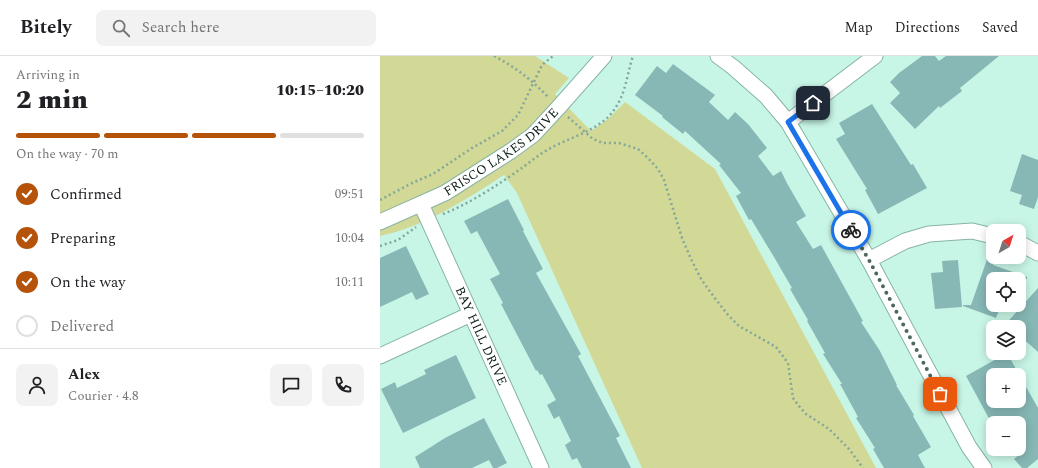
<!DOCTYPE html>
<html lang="en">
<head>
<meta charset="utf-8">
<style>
  :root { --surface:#fff; --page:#f2f2f2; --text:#202124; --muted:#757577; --line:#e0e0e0; --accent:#b45309 }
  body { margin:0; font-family:Spectral,serif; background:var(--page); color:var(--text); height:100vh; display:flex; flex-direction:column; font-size:15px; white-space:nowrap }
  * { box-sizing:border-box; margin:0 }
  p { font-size:13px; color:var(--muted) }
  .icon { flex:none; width:22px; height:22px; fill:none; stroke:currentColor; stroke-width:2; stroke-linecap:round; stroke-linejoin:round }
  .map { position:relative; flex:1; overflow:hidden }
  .details { display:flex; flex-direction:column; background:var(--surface); width:380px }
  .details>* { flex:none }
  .needle { width:26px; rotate:39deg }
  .tools { position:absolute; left:606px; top:168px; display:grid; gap:8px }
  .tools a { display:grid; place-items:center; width:40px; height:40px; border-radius:8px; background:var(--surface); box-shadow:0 2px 10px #0003; font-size:20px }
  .pin { position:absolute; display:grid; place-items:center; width:34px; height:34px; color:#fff; margin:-17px; border-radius:8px; box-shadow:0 2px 6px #0006 }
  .courier { position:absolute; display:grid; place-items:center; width:40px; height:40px; margin:-20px; border:3px solid #1a73e8; border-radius:50%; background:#fff; color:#222; box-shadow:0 1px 5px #0007 }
  .head em { font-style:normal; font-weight:800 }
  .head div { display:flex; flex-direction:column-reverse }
  .head { display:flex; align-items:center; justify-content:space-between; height:68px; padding:0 16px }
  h1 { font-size:26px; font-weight:800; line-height:30px }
  .bar { display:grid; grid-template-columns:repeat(4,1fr); gap:6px 4px; align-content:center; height:48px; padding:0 16px }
  .bar i { height:5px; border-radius:3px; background:var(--line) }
  .bar .current { background:var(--accent) }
  .bar p { grid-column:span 4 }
  .line { display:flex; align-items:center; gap:10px; padding:0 16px; border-top:1px solid var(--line) }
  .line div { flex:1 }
  .round { display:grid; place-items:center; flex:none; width:42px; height:42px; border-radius:8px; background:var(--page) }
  ol { padding:0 16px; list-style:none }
  li { display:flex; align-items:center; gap:12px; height:44px }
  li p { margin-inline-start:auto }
  li .icon { padding:4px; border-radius:50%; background:var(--accent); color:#fff; stroke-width:4 }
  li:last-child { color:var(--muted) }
  li i { width:22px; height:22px; border:2px solid var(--line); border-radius:50% }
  header { display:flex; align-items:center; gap:24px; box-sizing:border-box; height:56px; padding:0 20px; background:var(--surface); border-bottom:1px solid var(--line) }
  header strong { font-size:19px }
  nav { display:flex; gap:22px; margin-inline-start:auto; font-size:14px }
  .search { width:280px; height:36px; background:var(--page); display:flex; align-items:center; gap:10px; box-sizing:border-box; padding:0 14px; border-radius:8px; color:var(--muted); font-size:15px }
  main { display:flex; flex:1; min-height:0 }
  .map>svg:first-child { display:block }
  .green { fill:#d2d895 }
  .building { fill:#87b8b6; fill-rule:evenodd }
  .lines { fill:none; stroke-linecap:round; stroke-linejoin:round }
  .minor-casing { stroke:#87b4a5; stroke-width:17 }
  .path { stroke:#84a79b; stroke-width:2.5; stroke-dasharray:2 3; stroke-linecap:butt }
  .minor { stroke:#fff; stroke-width:15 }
  .done { stroke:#4c685f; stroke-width:4; stroke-dasharray:0 7.2 }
  .route { stroke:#1a73e8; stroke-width:5 }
  .labels { text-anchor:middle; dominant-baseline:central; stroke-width:4; stroke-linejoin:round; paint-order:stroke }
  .street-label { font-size:13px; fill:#0a1b16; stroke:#c8f6e6 }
</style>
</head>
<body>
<header>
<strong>Bitely</strong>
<div class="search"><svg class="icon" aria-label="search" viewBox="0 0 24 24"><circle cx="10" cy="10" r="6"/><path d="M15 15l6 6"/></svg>Search here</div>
<nav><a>Map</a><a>Directions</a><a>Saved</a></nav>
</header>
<main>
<section class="details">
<div class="head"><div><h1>2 min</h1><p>Arriving in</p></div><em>10:15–10:20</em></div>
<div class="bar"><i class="current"></i><i class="current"></i><i class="current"></i><i></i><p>On the way · 70 m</p></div>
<ol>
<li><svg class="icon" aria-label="check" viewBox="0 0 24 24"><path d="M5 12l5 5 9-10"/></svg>Confirmed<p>09:51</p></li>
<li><svg class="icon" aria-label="check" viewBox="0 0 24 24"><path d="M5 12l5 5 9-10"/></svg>Preparing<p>10:04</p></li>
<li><svg class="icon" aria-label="check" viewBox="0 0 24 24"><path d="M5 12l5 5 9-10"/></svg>On the way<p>10:11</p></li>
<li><i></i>Delivered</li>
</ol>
<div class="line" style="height:72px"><a class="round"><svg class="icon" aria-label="person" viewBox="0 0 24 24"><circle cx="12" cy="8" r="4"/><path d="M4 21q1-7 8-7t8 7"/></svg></a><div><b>Alex</b><p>Courier · 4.8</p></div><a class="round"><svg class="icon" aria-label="chat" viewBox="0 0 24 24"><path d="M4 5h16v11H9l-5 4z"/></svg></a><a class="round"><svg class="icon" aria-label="phone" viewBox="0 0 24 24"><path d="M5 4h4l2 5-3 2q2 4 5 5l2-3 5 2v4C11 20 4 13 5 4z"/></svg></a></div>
</section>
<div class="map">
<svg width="658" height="412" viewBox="0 0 658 412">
  <rect width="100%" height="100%" fill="#c8f6e6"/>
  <!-- green -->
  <path class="green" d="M0,0H155L189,22L175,38L211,75L228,63L245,46L335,113L496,412H262L137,137L124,119C87,143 44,171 0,180Z"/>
  <!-- building -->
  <g class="building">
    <polygon points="542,0 555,0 559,5 566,0 619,0 580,32 582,35 560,52 559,50 535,73 510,47 520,37 510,26 519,17"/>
    <polygon points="293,8 335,39 329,46 348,64 355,56 368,68 387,92 378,100 393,120 401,115 408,129 426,160 416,166 433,193 441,189 483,265 481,266 500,295 517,329 516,329 534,359 533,360 551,391 538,399 545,412 504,412 493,393 495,392 476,362 478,361 460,328 462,328 443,298 445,297 427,265 428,264 410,233 412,232 394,201 371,163 369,164 356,140 361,137 339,109 341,108 305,75 303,78 282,61 283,60 255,39 277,10 286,17"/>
    <polygon points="492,48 531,109 533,108 547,132 498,158 485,134 487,133 456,83 465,78 459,67"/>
    <polygon points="642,98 658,104 658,141 654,153 639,148 642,139 630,135"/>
    <polygon points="128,143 144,174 143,175 163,213 156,217 201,298 198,300 240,380 236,382 251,412 202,412 197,402 192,404 185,389 191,385 179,360 174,363 167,349 176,344 162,318 160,319 157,314 156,315 121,248 123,247 110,223 120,218 97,175 91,178 84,165"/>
    <polygon points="26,190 49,238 36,244 32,236 0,251 0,202"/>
    <polygon points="611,192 613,192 613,209 647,221 647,223 613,223 613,249 621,249 616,262 583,250 583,249 591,249"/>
    <polygon points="578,204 582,251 555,253 551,217 563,216 562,205"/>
    <polygon points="658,232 658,296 639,279 639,271 623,271"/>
    <path d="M627,297L658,352V403L647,412H642L634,403L639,399V367H624L622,363L613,367V369L612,368L586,320ZM613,319H639V345H613Z"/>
    <polygon points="76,299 96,342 23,377 1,333 15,326 17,332 46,318 44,314"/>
    <polygon points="104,362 127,407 117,412 113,412 109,404 92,412 40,412 35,401 65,382"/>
  </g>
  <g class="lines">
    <defs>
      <g id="minor">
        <polyline points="338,0 353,11 386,40 408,66 489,204 589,391 604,412"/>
        <polyline points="408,66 495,0"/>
        <path id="s1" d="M41,148L161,412"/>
        <path id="s2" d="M0,166L65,137L131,95L153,79L178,52L224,0"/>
        <polyline points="639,187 658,197"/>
        <polyline points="489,204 525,185 549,178 592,175 613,180"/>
        <polyline points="0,300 91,258"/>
      </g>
    </defs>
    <!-- minor casing -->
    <use href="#minor" class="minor-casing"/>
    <!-- path -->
    <g class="path">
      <path d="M114,0C135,11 152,24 169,42"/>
      <polyline points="188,61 213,83 223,87 239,87 258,93 268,102 278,113 284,124 302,182 311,203 321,223 334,241 348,259 359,270 396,291 408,307 413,342 419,350 426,358 449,373 469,393 483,412"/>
      <polyline points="0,144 32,127 53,118 92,92 122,75 138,59 162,9 173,0"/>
      <path d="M63,158C87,149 118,129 139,114C149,107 158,99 169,93C188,82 214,76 230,59C246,41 246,21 253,0"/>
      <polyline points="0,190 18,184 36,171"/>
    </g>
    <!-- minor -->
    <use href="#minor" class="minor"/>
  </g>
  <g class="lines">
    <!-- done -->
    <polyline class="done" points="471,174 489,204 560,338"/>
    <!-- route -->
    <polyline class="route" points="433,47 408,66 471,174"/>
  </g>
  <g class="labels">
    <!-- street labels -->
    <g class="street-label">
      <text stroke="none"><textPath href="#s2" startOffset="141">FRISCO LAKES DRIVE</textPath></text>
      <text stroke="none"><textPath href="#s1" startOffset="145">BAY HILL DRIVE</textPath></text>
    </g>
  </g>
</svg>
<div class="tools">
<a><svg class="needle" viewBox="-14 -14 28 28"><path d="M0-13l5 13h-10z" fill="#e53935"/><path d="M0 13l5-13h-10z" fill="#757577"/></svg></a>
<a><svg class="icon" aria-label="locate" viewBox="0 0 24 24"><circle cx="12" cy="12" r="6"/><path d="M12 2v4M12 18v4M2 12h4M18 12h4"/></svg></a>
<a><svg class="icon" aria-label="layers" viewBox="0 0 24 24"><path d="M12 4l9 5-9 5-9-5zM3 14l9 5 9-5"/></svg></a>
<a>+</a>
<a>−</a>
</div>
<div class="pin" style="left:560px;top:338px;background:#ea580c"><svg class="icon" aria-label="bag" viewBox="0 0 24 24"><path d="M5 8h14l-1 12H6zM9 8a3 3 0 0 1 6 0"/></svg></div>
<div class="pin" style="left:433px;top:47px;background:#1f2937"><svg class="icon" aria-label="home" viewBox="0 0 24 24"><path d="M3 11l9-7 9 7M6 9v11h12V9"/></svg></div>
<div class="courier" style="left:471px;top:174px"><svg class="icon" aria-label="bike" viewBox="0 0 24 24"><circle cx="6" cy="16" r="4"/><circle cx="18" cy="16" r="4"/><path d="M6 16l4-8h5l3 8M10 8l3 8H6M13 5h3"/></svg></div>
</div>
</main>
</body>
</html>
